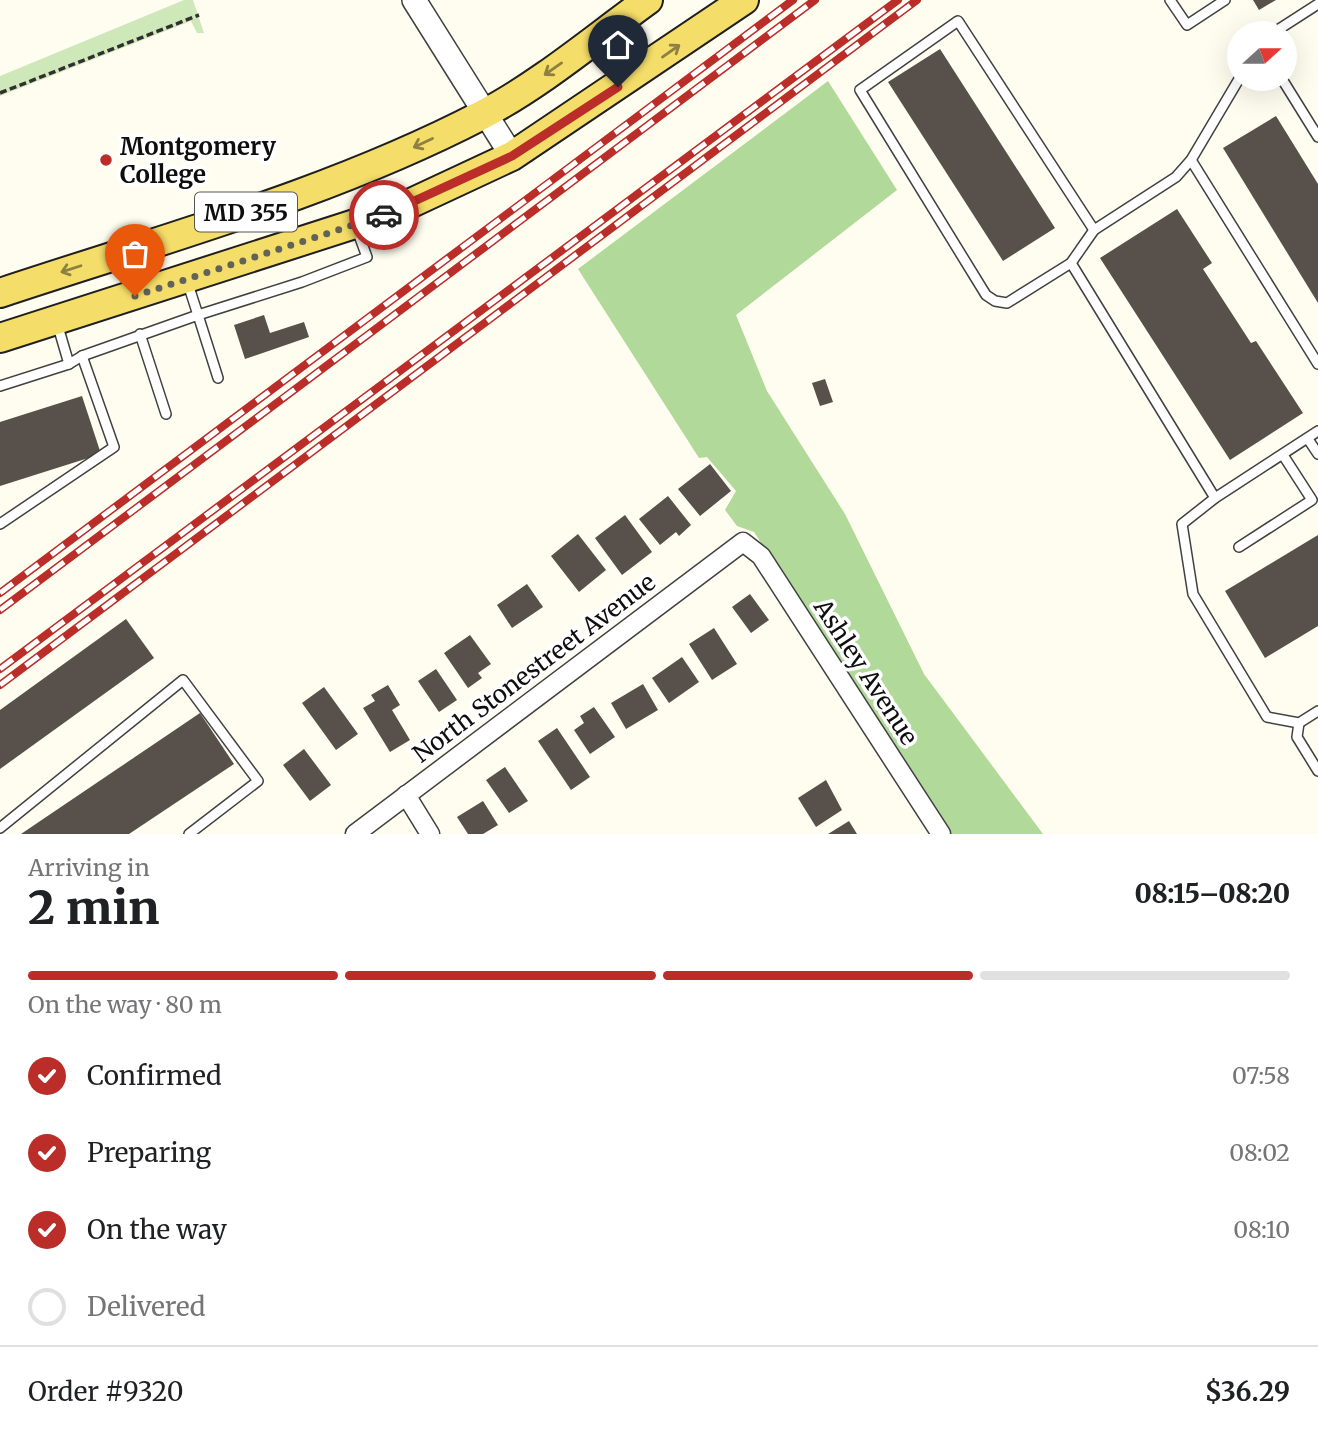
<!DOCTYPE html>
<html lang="en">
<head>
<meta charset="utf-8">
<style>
  :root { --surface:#fff; --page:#f2f2f2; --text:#202124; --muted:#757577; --line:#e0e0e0; --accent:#bb2d29 }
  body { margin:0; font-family:Merriweather,serif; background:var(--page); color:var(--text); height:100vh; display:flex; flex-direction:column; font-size:26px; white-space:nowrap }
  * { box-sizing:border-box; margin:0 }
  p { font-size:23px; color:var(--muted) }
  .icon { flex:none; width:38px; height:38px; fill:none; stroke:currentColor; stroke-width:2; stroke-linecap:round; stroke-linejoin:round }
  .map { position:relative; height:834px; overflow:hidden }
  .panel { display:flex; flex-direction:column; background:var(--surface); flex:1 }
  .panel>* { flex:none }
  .needle { width:46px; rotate:69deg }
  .fabs { position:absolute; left:1227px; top:21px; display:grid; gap:14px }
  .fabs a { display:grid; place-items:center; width:70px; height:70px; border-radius:50%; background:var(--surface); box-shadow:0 7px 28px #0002; font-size:35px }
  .pin { position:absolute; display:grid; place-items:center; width:60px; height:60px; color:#fff; margin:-72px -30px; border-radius:50% 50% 50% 0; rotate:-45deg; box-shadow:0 0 7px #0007 }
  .pin .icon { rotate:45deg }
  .courier { position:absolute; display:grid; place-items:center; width:70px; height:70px; margin:-35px; border:5px solid #bb2d29; border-radius:50%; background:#fff; color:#222; box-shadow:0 2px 9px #0007 }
  .overview em { font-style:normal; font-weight:800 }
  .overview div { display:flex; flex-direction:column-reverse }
  .overview { display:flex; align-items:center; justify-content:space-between; height:119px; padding:0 28px }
  h1 { font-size:46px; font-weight:800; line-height:52px }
  .bar { display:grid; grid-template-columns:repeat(4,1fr); gap:10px 7px; align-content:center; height:84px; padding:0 28px }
  .bar i { height:9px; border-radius:5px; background:var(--line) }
  .bar .active { background:var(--accent) }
  .bar p { grid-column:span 4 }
  .line { display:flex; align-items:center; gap:18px; padding:0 28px; border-top:2px solid var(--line) }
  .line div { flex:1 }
  ol { padding:0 28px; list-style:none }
  li { display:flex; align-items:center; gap:21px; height:77px }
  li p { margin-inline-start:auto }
  li .icon { padding:7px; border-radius:50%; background:var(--accent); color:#fff; stroke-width:4 }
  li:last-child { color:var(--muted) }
  li i { width:38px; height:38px; border:4px solid var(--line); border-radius:50% }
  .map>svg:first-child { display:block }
  .green { fill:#cfe8ba }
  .forest { fill:#b1d99a }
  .building { fill:#57504b }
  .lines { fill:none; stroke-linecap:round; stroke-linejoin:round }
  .service-casing { stroke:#414141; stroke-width:12 }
  .minor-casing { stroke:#414141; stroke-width:21 }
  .tertiary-casing { stroke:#414141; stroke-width:26 }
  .primary-casing { stroke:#1f1f1f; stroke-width:32 }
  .path { stroke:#303030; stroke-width:3.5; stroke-dasharray:7 3.5; stroke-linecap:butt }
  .service { stroke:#fff; stroke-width:9 }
  .minor { stroke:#fff; stroke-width:18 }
  .tertiary { stroke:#fff; stroke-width:23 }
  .primary { stroke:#f5dd69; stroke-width:28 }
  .rail-casing { stroke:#bb2d29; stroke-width:8 }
  .rail { stroke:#fff; stroke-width:5; stroke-dasharray:16; stroke-linecap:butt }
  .oneway { stroke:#8d8040 }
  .done { stroke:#62625d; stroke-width:7; stroke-dasharray:0 12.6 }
  .route { stroke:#bb2d29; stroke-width:9 }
  .poi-dot { fill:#bb2d29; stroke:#fff; stroke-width:2.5 }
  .labels { text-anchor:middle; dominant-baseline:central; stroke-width:7; stroke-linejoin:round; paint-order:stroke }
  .shield { fill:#fff; stroke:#565656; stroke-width:2 }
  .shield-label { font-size:23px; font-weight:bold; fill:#0e0e0e }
  .poi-label { font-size:24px; font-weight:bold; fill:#0e0e0e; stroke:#fff; text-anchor:start }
  .street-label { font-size:24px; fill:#0e0e0e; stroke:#fff }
</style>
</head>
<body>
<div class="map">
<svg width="1318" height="834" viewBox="0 0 1318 834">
  <rect width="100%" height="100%" fill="#fffdf0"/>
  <!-- green -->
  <polygon class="green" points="184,0 193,0 204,33 197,33 191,21 0,96 0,76"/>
  <!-- forest -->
  <polygon class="forest" points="828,81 897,190 736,315 767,391 845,514 924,674 1043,834 951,834 754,532 737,526 725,510 736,491 707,457 699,458 578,269"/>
  <!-- building -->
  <g class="building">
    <polygon points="1253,0 1276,0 1259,10"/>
    <polygon points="940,49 1055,228 1003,261 888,82"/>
    <polygon points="1276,116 1318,184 1318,303 1223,148"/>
    <polygon points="1177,209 1212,263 1203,269 1251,343 1256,341 1303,413 1230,460 1100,258"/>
    <polygon points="264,315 270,333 304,322 309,337 245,359 234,325"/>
    <polygon points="825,379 833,402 820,406 812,383"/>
    <polygon points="82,396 101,454 0,486 0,422"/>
    <polygon points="710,464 731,491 700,516 678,489"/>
    <polygon points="668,496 691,525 679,536 676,532 660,545 639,519"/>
    <polygon points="625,515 652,552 622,575 595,538"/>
    <polygon points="578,534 606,570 579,592 551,556"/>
    <polygon points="1318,535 1318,626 1265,658 1225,591"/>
    <polygon points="527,584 543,607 512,628 497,605"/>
    <polygon points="750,594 769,620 751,633 732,607"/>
    <polygon points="126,619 154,658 0,769 0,710"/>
    <polygon points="714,628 737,664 712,680 689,644"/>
    <polygon points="470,635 491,664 478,673 482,678 468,688 444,653"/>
    <polygon points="682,657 699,682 669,703 652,678"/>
    <polygon points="436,669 457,700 439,712 418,681"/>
    <polygon points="643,684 658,710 626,729 611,703"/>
    <polygon points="388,685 400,705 392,710 410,740 390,752 363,708 375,701 371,695"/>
    <polygon points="324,687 358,734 336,750 302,703"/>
    <polygon points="594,707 615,737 590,754 574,730 584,723 580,716"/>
    <polygon points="200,713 234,764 129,834 21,834"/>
    <polygon points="557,728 590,777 571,790 538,741"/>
    <polygon points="304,749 331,785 310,801 283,765"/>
    <polygon points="505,767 528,801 509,813 486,780"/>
    <polygon points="826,780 842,810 816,827 798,798"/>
    <polygon points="483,801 498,825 483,834 468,834 457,817"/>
    <polygon points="849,821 857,834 828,834"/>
  </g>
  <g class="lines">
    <defs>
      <g id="service">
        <polyline points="1170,0 1187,25 1225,0"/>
        <polyline points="1273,33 1318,4"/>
        <polyline points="1239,79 1191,160 1176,177 1094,230 958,21 860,90 986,295 995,301 1007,303 1071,263 1215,498 1318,431"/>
        <polyline points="1282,79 1318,137"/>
        <polyline points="1191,160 1318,364"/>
        <polyline points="1071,263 1094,230"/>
        <polyline points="57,323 69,364 82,356 198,315 187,281"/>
        <polyline points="140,334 166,414"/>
        <polyline points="218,378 198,315 302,282 367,257 356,227"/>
        <polyline points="0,386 69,364"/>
        <polyline points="1308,439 1318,454"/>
        <polyline points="1215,498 1182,524 1193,594 1267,717 1299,723 1318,711"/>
        <polyline points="0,524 114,447 82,356"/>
        <polyline points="1239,547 1312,500 1283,455"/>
        <polyline points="1299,723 1297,737 1318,771"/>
        <polyline points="0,828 183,680 258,781 189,834"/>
      </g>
      <g id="minor">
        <polyline points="406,795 430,834"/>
        <polyline points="355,834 743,542 761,556 941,834"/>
      </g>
      <polyline id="tertiary" points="414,0 512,156"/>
      <g id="primary">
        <path d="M0,293C162,239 330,194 482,115C541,84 594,39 648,0"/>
        <polyline points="0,338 392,212 512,156 744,0"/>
      </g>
    </defs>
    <!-- service casing -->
    <use href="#service" class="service-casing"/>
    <!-- minor casing -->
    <use href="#minor" class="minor-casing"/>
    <!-- tertiary casing -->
    <use href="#tertiary" class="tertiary-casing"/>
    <!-- primary casing -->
    <use href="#primary" class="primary-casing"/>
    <!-- path -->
    <polyline class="path" points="0,93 199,15"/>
    <!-- service -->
    <use href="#service" class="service"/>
    <!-- minor -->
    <use href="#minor" class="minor"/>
    <!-- tertiary -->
    <use href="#tertiary" class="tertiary"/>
    <!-- primary -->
    <use href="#primary" class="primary"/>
    <defs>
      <g id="rail">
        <polyline points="0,593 793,0"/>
        <polyline points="0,610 815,0"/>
        <polyline points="0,669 898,0"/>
        <polyline points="0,685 917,0"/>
      </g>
    </defs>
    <!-- rail casing -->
    <use href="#rail" class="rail-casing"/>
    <!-- rail -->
    <use href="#rail" class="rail"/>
  </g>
  <!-- one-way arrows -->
  <defs><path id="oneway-shaft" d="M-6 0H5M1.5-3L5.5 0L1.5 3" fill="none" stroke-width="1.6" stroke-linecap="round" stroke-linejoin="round" transform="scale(1.75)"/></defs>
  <g class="oneway">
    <use href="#oneway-shaft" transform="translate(671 51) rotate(-35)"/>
    <use href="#oneway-shaft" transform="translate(553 69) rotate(145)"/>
    <use href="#oneway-shaft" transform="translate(423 143) rotate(155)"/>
    <use href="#oneway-shaft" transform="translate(71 269) rotate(162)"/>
  </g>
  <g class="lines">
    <!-- done -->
    <polyline class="done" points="135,296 384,215"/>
    <!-- route -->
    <polyline class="route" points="384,215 512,156 618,87"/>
  </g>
  <!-- markers -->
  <circle class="poi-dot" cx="106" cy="160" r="7"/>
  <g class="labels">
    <!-- shield labels -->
    <rect class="shield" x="195" y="192.5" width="102" height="39" rx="5"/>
    <g class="shield-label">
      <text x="246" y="212">MD 355</text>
    </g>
    <!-- poi labels -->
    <g class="poi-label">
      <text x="120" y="146">Montgomery<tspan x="120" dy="28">College</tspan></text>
    </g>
    <!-- street labels -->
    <g class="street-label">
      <text transform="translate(534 668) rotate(-37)">North Stonestreet Avenue</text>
      <text transform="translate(866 672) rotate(57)">Ashley Avenue</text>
    </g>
  </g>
</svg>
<div class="fabs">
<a><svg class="needle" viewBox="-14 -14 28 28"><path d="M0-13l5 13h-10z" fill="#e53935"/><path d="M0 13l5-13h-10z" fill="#757577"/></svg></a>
</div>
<div class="pin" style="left:135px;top:296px;background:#ea580c"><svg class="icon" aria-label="bag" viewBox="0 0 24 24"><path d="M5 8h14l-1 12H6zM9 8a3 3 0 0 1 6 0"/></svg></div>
<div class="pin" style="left:618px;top:87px;background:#1f2937"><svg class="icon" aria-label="home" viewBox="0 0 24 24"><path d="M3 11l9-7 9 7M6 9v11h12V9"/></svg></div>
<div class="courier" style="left:384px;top:215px"><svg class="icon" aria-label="car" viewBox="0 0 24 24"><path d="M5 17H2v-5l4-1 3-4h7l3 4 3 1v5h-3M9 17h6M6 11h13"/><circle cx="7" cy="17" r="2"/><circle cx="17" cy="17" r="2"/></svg></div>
</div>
<section class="panel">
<div class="overview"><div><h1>2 min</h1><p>Arriving in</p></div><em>08:15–08:20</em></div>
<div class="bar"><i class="active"></i><i class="active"></i><i class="active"></i><i></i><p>On the way · 80 m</p></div>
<ol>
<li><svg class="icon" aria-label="check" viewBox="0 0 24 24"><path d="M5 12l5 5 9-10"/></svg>Confirmed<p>07:58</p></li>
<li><svg class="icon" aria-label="check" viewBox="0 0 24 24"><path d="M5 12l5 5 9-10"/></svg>Preparing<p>08:02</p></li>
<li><svg class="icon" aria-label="check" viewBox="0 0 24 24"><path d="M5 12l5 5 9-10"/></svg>On the way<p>08:10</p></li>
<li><i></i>Delivered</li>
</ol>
<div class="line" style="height:91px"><div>Order #9320</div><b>$36.29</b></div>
</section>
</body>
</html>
